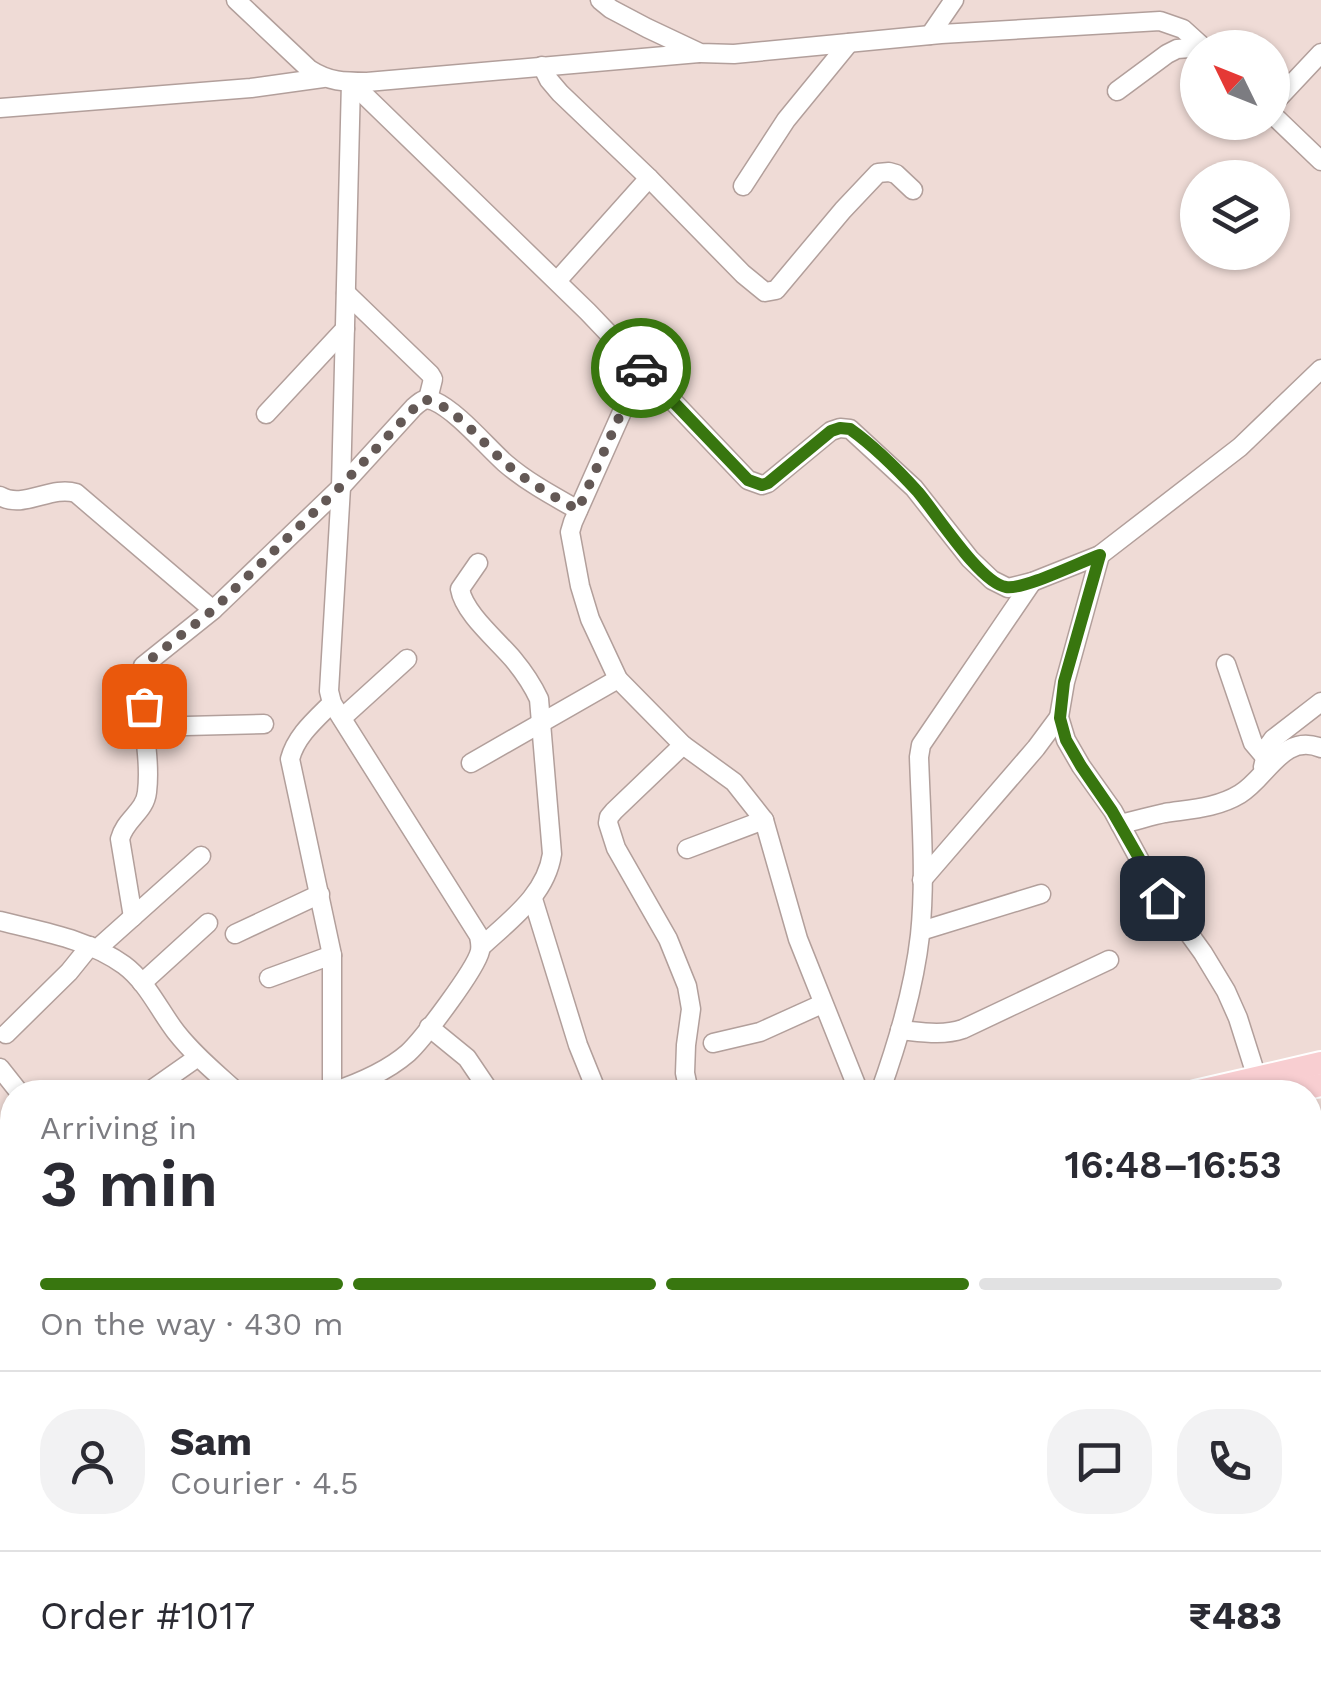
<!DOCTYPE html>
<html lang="en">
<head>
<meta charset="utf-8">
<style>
  :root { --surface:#fff; --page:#f2f2f3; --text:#2b2b33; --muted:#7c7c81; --line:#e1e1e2; --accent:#38760f }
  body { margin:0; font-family:"Work Sans",sans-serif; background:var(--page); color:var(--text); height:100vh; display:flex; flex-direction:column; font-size:38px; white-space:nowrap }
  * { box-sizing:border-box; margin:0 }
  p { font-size:32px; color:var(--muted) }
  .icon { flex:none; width:55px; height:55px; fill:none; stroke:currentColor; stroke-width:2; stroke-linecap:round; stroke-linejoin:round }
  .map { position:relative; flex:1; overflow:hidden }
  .drawer { position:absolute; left:0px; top:1080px; width:1322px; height:622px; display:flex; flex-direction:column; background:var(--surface); border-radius:40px 40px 0 0; box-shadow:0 2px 8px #0004 }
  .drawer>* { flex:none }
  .needle { width:65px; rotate:313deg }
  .fabs { position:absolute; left:1180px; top:30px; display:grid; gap:20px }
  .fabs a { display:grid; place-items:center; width:110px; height:110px; border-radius:50%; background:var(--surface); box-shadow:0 2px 8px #0004; font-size:50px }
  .pin { position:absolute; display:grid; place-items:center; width:85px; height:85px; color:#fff; margin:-42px; border-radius:20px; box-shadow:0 5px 15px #0006 }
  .courier { position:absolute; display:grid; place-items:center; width:100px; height:100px; margin:-50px; border:8px solid #38760f; border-radius:50%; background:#fff; color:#222; box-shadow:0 2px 12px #0007 }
  .overview em { font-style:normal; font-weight:600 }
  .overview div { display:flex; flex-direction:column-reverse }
  .overview { display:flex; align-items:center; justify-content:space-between; height:170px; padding:0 40px }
  h1 { font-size:65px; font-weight:600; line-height:75px }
  .bar { display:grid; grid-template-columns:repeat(4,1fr); gap:15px 10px; align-content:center; height:120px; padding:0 40px }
  .bar i { height:12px; border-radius:8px; background:var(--line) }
  .bar .current { background:var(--accent) }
  .bar p { grid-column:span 4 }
  .line { display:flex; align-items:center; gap:25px; padding:0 40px; border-top:2px solid var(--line) }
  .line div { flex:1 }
  .round { display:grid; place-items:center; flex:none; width:105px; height:105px; border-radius:40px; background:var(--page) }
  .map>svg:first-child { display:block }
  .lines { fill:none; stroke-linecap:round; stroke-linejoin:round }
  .minor-casing { stroke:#b29f9b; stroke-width:21 }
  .major-casing { stroke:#fff; stroke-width:26 }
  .minor { stroke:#fff; stroke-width:18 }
  .major { stroke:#f8ced1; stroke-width:22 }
  .done { stroke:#635855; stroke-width:10; stroke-dasharray:0 18 }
  .route { stroke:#38760f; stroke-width:12 }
</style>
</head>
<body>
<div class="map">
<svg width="1321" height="1701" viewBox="0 0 1321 1701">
  <rect width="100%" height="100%" fill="#efdbd6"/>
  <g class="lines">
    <defs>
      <g id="minor">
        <path d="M236,0L309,69C329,82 344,82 367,82L699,53"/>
        <polyline points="600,0 611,9 647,28 700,53 734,54 941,34 1160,21 1183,29 1204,48"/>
        <polyline points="930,35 954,0"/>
        <polyline points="542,66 549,80 560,93 649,178 743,274 765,292 776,290 843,210 878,173 889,172 896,174 913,190"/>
        <polyline points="351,82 588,312 748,480 762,485 768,483 831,431 840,428 850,429 914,488 970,559 992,580 1008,588 1032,582 1100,555 1240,447 1321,369"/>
        <polyline points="1117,91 1167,54 1177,49 1203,47"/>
        <polyline points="1272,105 1321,53"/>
        <polyline points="0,108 251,88 323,78"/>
        <polyline points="1272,114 1321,161"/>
        <polyline points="743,186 786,120 849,43"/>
        <polyline points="557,281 649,178"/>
        <polyline points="346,293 430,374 433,379 428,399"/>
        <polyline points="642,367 573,522 570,532 580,586 590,619 618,679 683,745 734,782 764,820 798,939 859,1092"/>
        <polyline points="266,414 345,329"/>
        <path d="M0,496C23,510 51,485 76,493L213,610"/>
        <polyline points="1100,555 1065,682 1059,717 1066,740 1081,766 1113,811 1151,881 1203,953 1226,991 1238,1018 1257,1078"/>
        <path d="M478,563L460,589C464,613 497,640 513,659C523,671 532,684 539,699L552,854C546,895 510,920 481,947"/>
        <polyline points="1226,664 1253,743 1264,756"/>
        <polyline points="342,718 407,659"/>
        <polyline points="146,727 264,724"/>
        <polyline points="683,745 614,811 609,817 608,823 616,848 668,939 687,986 691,1009 686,1045 685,1073 689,1092"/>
        <polyline points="471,763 618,679"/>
        <polyline points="1263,767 1268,746 1273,739 1321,702"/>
        <path d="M1120,824C1135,821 1150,816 1165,813C1191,809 1217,808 1240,794C1267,778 1283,732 1321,748"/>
        <polyline points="687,849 764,820"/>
        <polyline points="922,880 1036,748 1059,717"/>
        <polyline points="533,899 578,1045 597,1092"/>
        <path d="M133,917L120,839C125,819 145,812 147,792C152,751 136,703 143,666L213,610L341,487L414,407C421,401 425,397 434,401C457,411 486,446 505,463C527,482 553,496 578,510"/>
        <path d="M0,921C43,932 88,939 124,965C147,982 159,1010 176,1032C194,1055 216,1073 237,1092"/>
        <polyline points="921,931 1041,894"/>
        <polyline points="235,934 320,894"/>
        <polyline points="97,949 201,856"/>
        <polyline points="269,978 332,955"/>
        <polyline points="142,983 208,923"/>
        <polyline points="429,1027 467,1058 490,1092"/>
        <path d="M900,1030C921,1032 943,1036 963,1029L1109,960"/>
        <polyline points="6,1034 69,972 90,946"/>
        <polyline points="713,1043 760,1032 822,1004"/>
        <polyline points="0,1068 19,1092"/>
        <polyline points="151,1090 198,1057"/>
        <path d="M332,1092C359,1083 386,1072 408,1053C423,1039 476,969 480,951C481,944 480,943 479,936L332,703L329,691L341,487L351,82"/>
        <path d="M332,1092V955L290,759C296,736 315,720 332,703"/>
        <path d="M880,1092C898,1042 914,989 920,935C926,877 921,816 919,757L921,745L1032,582"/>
        <polyline points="1310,1258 1321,1250"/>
        <polyline points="1310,1352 1317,1360"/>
        <polyline points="0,1502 12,1514"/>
        <polyline points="1310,1577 1321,1565"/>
        <polyline points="76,1690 78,1701"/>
        <polyline points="440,1690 440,1695"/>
        <polyline points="690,1690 692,1701"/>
        <polyline points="1032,1690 1040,1701"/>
        <polyline points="207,1701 208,1690"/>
        <polyline points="232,1701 258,1696 266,1701"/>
        <polyline points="618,1701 619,1690"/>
        <polyline points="1186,1701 1186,1690"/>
      </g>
      <g id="major">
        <polyline points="1195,1092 1321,1063"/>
        <polyline points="1289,1092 1321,1085"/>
        <polyline points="0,1363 12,1359"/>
        <polyline points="0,1390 12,1386"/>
      </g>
    </defs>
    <!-- minor casing -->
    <use href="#minor" class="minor-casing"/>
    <!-- major casing -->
    <use href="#major" class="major-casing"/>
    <!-- minor -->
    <use href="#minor" class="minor"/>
    <!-- major -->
    <use href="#major" class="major"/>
  </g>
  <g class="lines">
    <!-- done -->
    <path class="done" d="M144,706L142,666L213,610L340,487L422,400C448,397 489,451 510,467C531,484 555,497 578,510L641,368"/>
    <!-- route -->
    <path class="route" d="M641,368L748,480L762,485L768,483L831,431L840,428L850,429C874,446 898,470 918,492C936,513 980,583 1006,587C1024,590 1080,562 1100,555L1064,682L1060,718L1066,740L1081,766L1112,811L1162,898"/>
  </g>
</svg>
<div class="fabs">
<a><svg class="needle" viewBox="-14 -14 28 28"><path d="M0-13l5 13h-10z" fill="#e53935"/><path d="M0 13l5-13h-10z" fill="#7c7c81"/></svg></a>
<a><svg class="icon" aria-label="layers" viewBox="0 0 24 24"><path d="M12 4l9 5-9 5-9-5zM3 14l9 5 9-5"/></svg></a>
</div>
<div class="pin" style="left:144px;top:706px;background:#ea580c"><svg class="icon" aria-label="bag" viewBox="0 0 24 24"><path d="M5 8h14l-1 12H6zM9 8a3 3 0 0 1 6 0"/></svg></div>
<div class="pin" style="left:1162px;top:898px;background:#1f2937"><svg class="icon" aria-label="home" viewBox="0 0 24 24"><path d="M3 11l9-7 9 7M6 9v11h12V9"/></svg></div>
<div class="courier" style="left:641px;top:368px"><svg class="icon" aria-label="car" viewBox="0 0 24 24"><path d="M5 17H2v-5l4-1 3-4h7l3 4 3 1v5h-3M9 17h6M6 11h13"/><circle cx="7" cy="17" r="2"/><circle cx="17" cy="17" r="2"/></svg></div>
<section class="drawer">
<div class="overview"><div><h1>3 min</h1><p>Arriving in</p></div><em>16:48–16:53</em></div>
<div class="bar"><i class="current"></i><i class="current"></i><i class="current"></i><i></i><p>On the way · 430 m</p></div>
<div class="line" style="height:180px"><a class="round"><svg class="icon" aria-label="person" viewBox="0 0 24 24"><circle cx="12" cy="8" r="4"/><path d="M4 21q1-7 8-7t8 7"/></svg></a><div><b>Sam</b><p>Courier · 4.5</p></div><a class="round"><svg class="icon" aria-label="chat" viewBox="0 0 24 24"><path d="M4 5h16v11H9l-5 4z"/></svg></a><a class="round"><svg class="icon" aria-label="phone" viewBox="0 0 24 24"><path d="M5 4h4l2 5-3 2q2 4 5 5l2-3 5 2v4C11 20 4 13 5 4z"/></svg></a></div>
<div class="line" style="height:130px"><div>Order #1017</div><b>₹483</b></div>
</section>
</div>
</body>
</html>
